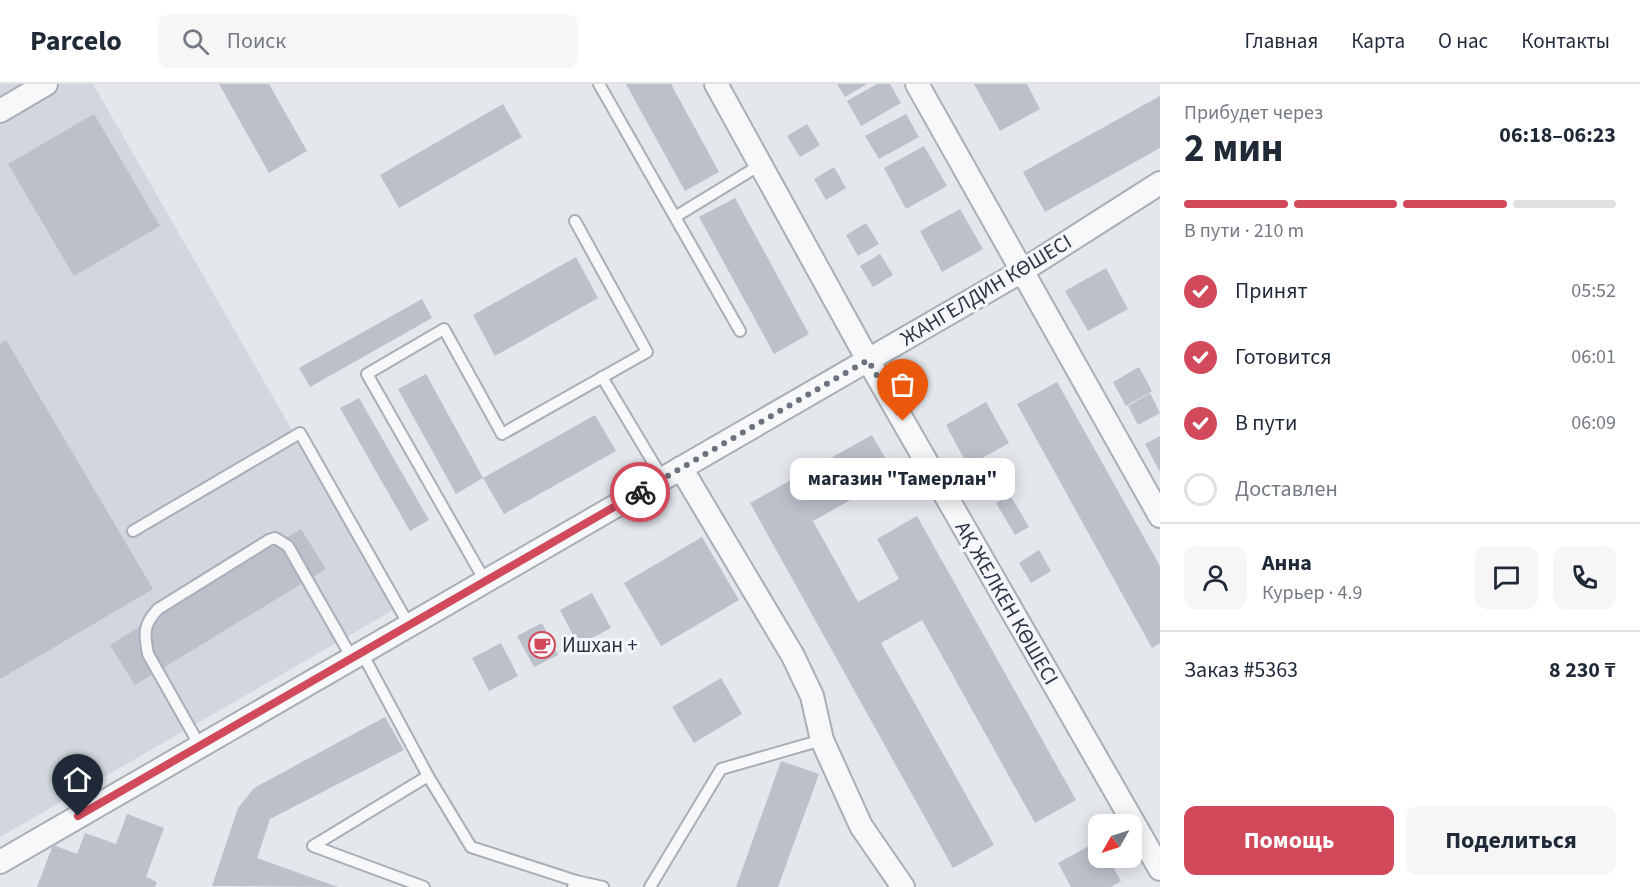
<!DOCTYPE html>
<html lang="ru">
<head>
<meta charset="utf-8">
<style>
  :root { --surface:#fff; --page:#f6f6f7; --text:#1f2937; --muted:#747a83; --line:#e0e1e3; --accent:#d1495b }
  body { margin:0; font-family:"Source Sans 3",sans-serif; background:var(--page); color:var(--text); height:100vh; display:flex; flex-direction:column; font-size:22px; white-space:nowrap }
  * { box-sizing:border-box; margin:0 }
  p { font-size:20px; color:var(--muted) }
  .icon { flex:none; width:33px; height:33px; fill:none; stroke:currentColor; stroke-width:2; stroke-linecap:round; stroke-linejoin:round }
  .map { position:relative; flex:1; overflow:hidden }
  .sheet { display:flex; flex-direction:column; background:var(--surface); width:480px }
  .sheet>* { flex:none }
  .needle { width:39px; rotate:231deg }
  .tools { position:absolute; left:1088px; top:730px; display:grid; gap:12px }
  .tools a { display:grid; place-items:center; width:54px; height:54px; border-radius:12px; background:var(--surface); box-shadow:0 3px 15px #0003; font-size:30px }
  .pin { position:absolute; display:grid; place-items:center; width:51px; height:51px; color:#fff; margin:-62px -26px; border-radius:50% 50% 50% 0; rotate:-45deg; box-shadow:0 0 6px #0007 }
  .pin .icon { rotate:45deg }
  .courier { position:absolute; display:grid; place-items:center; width:60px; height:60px; margin:-30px; border:4px solid #d1495b; border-radius:50%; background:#fff; color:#222; box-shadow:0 2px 8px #0007 }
  .bubble { position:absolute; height:42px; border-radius:12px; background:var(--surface); box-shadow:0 3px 15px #0003; font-size:20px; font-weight:700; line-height:42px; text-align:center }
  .headline em { font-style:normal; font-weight:700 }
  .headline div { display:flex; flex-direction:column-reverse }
  .headline { display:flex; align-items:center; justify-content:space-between; height:102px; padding:0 24px }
  h1 { font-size:39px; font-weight:700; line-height:45px }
  .bar { display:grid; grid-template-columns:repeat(4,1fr); gap:9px 6px; align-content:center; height:72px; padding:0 24px }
  .bar i { height:8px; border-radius:4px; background:var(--line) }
  .bar .selected { background:var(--accent) }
  .bar p { grid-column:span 4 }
  .line { display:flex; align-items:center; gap:15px; padding:0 24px; border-top:2px solid var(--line) }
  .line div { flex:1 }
  .round { display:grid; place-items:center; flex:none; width:63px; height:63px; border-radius:12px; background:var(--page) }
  ol { padding:0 24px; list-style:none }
  li { display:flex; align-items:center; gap:18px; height:66px }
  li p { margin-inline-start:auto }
  li .icon { padding:6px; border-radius:50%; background:var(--accent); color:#fff; stroke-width:4 }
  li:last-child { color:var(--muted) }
  li i { width:33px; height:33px; border:3px solid var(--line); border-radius:50% }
  .action { display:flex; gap:12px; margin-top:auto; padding:12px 24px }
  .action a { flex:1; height:69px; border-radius:12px; background:var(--accent); color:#fff; font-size:24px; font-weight:700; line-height:69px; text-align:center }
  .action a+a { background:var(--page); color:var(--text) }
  header { display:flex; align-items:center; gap:36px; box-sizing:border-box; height:84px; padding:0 30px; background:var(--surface); border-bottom:2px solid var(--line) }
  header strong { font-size:28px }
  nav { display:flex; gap:33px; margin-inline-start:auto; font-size:21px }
  .search { width:420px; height:54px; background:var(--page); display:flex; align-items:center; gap:15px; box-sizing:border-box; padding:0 21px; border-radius:12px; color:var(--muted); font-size:22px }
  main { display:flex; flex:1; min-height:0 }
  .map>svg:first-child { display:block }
  .built { fill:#d2d6de }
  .building { fill:#bbc0ca }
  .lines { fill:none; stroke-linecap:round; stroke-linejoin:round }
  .lane-casing { stroke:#a9aeb7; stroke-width:14 }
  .street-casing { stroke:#a9aeb7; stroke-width:26 }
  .lane { stroke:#f7f8fa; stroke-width:10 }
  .street { stroke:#f7f8fa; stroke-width:22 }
  .done { stroke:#6c737f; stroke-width:6; stroke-dasharray:0 10.8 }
  .route { stroke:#d1495b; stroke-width:8 }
  .labels { text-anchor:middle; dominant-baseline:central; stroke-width:6; stroke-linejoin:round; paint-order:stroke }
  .street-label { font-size:21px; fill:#2b3445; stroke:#f4f6f9 }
  .poi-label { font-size:21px; fill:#2b3445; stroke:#f4f6f9; text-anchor:start }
</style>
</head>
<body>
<header>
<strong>Parcelo</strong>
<div class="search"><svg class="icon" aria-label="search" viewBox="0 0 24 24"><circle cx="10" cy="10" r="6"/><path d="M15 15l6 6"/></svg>Поиск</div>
<nav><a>Главная</a><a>Карта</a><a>О нас</a><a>Контакты</a></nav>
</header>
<main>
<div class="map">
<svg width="1160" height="803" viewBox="0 0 1160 803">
  <rect width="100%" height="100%" fill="#e4e7ec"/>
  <!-- built -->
  <polygon class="built" points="0,0 93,0 395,525 0,753"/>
  <!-- building -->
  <g class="building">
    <polygon points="219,0 269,0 307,67 269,89"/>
    <polygon points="626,0 671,0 719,88 685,107"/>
    <polygon points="837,0 867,0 845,13"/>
    <polygon points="877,0 890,0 901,19 861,42 847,17"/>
    <polygon points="974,0 1027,0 1040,25 1000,47"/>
    <polygon points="1160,12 1160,64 1045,128 1023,88"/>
    <polygon points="503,20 522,53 399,124 380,91"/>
    <polygon points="94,30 160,142 74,192 8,80"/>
    <polygon points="906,30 919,53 879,75 865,52"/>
    <polygon points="807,40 820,61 800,73 787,52"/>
    <polygon points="924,62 947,102 906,125 884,84"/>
    <polygon points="834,83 846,104 826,116 814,95"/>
    <polygon points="735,114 809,250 774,270 699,133"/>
    <polygon points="960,125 983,165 942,188 920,147"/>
    <polygon points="866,139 879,160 858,172 846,151"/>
    <polygon points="880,170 893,191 873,203 860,182"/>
    <polygon points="576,173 598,214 495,272 473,231"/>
    <polygon points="1106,184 1128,225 1088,247 1065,207"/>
    <polygon points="422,215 432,234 310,303 299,284"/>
    <polygon points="6,256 153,505 0,595 0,260"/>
    <polygon points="1139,283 1152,307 1126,322 1113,298"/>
    <polygon points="426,290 483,394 456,410 398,305"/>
    <polygon points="1057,298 1160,482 1160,559 1152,564 1017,320"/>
    <polygon points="1150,309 1160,329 1138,341 1128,322"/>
    <polygon points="359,314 429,436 410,447 340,324"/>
    <polygon points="986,318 1009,359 968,382 946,341"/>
    <polygon points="595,331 616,367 504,430 483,394"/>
    <polygon points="872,351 895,391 813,437 858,518 899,495 877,455 917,432 1076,716 1035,739 922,536 881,559 994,761 953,784 750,419"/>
    <polygon points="1160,352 1160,388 1145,360"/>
    <polygon points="1010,411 1029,443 1015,451 996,419"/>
    <polygon points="301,445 326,485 135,601 110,561"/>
    <polygon points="702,453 739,516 661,562 624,499"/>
    <polygon points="1039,466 1051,487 1031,499 1019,479"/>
    <polygon points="592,509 611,544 578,561 560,526"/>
    <polygon points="542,539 558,571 534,583 517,552"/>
    <polygon points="501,559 518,592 489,607 472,574"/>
    <polygon points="721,594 742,630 694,659 672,623"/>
    <polygon points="385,633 404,666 270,735 257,774 338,803 212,802 238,724 254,704"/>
    <polygon points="781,677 819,690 778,803 736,803"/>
    <polygon points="127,730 164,744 146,793 157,798 155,803 37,803 53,761 77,770 85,749 116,760"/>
    <polygon points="1098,757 1098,774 1108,774 1121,797 1111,803 1071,803 1058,779"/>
  </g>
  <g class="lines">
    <defs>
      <g id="lane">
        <polyline points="599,0 740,247"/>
        <polyline points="675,133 760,81"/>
        <polyline points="602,293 663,395"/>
        <polyline points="133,447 300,349 409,541"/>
        <polyline points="485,497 367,290 444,245 502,350 647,268 575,137"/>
        <polyline points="362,569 428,692"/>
        <path d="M200,662L148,570C144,549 143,541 158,525L269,456L275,454L288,462L352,574"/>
        <polyline points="576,797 603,803"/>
        <polyline points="424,803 313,762 428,692 471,763 576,797 573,803"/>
        <polyline points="650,803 721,685 822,656"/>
      </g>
      <g id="street">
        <polyline points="716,0 868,276 1160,785"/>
        <polyline points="917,0 1160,432"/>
        <polyline points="0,27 46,0"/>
        <polyline points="681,384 793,572 812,612 822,656 861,742 903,803"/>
        <polyline points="0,778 1022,187 1160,99"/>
      </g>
    </defs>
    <!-- lane casing -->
    <use href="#lane" class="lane-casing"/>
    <!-- street casing -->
    <use href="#street" class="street-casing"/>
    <!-- lane -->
    <use href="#lane" class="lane"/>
    <!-- street -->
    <use href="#street" class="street"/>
  </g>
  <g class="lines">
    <!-- done -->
    <polyline class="done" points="640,408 868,276 903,337"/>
    <!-- route -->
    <polyline class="route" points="78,732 640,408"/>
  </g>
  <!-- icons -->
  <defs>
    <symbol id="cafe-ring" viewBox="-11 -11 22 22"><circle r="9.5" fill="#f4f6f9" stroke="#d1495b" stroke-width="1.5"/><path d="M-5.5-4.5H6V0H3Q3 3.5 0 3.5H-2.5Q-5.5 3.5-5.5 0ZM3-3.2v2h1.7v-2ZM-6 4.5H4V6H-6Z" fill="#d1495b"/></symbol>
  </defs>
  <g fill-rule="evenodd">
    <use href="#cafe-ring" x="527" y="546" width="30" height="30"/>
  </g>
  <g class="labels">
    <!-- street labels -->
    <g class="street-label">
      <text transform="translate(986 206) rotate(-31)">ЖАНГЕЛДИН КӨШЕСІ</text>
      <text transform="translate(1007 519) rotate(60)">АҚ ЖЕЛКЕН КӨШЕСІ</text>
    </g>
    <!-- poi labels -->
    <g class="poi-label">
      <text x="562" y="561">Ишхан +</text>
    </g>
  </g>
</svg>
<div class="tools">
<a><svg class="needle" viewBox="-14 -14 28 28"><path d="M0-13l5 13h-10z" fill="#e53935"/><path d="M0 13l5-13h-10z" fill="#747a83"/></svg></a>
</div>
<div class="pin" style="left:903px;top:337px;background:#ea580c"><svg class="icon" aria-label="bag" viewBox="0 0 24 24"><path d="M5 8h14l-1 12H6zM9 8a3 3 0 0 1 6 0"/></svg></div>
<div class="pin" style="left:78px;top:732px;background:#1f2937"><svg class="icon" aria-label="home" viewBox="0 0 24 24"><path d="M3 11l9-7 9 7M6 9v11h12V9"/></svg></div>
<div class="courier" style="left:640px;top:408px"><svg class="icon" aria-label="bike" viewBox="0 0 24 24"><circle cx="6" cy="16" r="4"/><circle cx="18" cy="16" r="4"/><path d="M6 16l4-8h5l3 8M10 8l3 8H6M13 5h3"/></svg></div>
<div class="bubble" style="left:790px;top:374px;width:225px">магазин &quot;Тамерлан&quot;</div>
</div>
<section class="sheet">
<div class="headline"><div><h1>2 мин</h1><p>Прибудет через</p></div><em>06:18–06:23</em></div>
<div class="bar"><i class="selected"></i><i class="selected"></i><i class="selected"></i><i></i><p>В пути · 210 m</p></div>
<ol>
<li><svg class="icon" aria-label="check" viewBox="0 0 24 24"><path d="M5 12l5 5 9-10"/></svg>Принят<p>05:52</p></li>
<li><svg class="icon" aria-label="check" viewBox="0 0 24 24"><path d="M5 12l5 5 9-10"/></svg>Готовится<p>06:01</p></li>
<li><svg class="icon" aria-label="check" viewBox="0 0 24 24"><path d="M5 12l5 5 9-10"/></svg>В пути<p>06:09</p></li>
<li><i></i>Доставлен</li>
</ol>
<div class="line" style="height:108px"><a class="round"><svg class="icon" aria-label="person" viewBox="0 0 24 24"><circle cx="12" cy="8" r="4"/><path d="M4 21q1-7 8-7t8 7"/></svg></a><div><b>Анна</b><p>Курьер · 4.9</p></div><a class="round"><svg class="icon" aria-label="chat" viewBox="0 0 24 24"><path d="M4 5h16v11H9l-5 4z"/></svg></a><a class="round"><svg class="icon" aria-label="phone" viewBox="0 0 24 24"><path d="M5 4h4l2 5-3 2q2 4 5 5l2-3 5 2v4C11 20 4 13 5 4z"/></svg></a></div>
<div class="line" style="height:78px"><div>Заказ #5363</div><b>8 230 ₸</b></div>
<div class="action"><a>Помощь</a><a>Поделиться</a></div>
</section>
</main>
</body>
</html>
